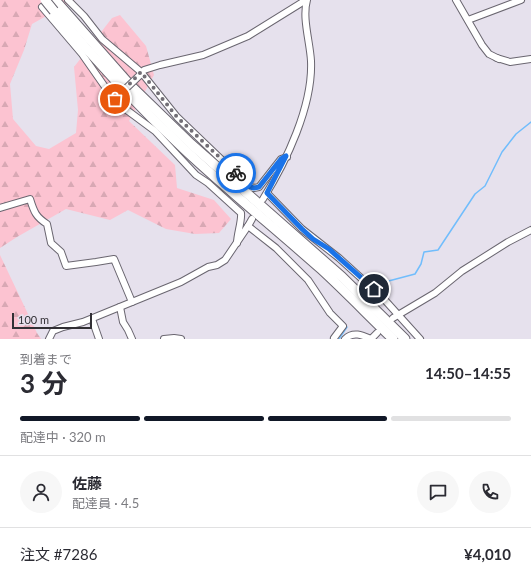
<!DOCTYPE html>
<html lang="ja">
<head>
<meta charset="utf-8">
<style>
  :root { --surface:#fff; --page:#f7f7f7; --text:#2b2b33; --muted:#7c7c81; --line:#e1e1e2; --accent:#111827 }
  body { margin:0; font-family:Lato,"Noto Sans JP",sans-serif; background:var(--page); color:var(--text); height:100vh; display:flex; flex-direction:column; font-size:15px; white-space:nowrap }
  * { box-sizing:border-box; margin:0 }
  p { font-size:13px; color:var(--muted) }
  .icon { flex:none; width:22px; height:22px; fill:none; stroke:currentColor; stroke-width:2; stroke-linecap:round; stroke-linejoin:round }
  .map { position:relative; height:339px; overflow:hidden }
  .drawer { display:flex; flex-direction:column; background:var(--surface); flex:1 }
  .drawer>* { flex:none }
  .scale { position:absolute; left:12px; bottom:10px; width:80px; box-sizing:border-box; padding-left:4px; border:2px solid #323035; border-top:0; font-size:11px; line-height:14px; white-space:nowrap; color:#323035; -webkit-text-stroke:3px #e6e1ed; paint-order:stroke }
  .pin { position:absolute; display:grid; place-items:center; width:34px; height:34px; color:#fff; margin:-17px; border:2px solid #fff; border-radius:50%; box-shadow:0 1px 4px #0007 }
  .courier { position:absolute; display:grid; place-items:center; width:40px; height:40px; margin:-20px; border:3px solid #1a73e8; border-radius:50%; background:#fff; color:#222; box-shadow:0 1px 5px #0007 }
  .overview em { font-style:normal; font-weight:700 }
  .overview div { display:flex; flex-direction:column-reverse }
  .overview { display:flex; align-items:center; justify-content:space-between; height:68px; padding:0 20px }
  h1 { font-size:26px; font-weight:700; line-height:30px }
  .bar { display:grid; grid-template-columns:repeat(4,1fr); gap:6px 4px; align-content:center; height:48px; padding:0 20px }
  .bar i { height:5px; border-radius:3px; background:var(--line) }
  .bar .current { background:var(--accent) }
  .bar p { grid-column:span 4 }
  .line { display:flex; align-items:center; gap:10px; padding:0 20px; border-top:1px solid var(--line) }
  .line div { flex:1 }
  .round { display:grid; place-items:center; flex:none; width:42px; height:42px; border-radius:21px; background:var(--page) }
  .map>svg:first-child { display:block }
  .forest { fill:url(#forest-firs) }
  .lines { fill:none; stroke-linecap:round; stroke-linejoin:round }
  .stream { stroke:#71bdfc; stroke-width:1.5 }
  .minor-casing { stroke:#6a6670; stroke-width:8 }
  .highway-casing { stroke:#6a6670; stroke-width:11 }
  .minor { stroke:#fff; stroke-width:6 }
  .highway { stroke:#fff; stroke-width:9 }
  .minor-bridge-casing { stroke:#6a6670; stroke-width:8; stroke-linecap:butt }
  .highway-bridge-casing { stroke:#6a6670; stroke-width:11; stroke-linecap:butt }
  .minor-bridge { stroke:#fff; stroke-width:6 }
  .highway-bridge { stroke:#fff; stroke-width:9 }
  .done { stroke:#716e75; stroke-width:4; stroke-dasharray:0 7.2 }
  .route { stroke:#1a73e8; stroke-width:5 }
</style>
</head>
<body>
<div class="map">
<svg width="531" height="339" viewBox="0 0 531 339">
  <defs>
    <pattern id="forest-firs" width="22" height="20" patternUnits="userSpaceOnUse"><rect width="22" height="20" fill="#fcc3d1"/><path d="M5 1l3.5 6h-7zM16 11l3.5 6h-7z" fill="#d8a8b4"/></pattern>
  </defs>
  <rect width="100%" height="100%" fill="#e6e1ed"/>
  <!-- forest -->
  <g class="forest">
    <polygon points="0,0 75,0 32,24 24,50 10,84 13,119 36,146 49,149 76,133 78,110 74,67 112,18 120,15 146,46 154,75 129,121 175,165 177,188 214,200 231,219 219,233 195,234 166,229 128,210 110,220 66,209 17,237 0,248"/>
    <polygon points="0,255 37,333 41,339 0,339"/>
  </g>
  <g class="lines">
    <!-- stream -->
    <g class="stream">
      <polyline points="381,283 415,274 421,264 424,252 438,250 475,194 485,186 502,152 516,134 531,122"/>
      <polyline points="339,339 347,327"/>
    </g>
    <defs>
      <g id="minor">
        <polyline points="68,0 84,16 102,39 141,72 177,117 250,187 254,188 259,187 281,159 287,157"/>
        <polyline points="456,0 482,45 489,54 499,59"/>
        <path d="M50,1L42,7L82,54L110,94L120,105L155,131L196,175L208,183L241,213C242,221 237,234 237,243"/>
        <polyline points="468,20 521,0"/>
        <polyline points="497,58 510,62 531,59"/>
        <polyline points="140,75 144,70 160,65 203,55 248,36 306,0"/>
        <polyline points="267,193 302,229 339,258 383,298 420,339"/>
        <path d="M263,199C286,162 313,106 311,61C310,42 302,18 307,0"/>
        <path d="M0,208L30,199C34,212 36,217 47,224L51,243L61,252L66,266L96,262L114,259L132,302"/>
        <polyline points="248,226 276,248 308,280 330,313 343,326 334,338"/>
        <polyline points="120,307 123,322 128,330 132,339"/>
        <polyline points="393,318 435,293 462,271 508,242 531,230"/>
        <polyline points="92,319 99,339"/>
        <polyline points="49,339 53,331 63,327 83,322 181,282 208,267 217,265 225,260 248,226 252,219"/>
        <polyline points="164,339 174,338 181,339"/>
        <path d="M345,339C353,331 362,335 371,339"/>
        <polyline points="371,339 377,333"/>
      </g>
      <g id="highway">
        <polyline points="55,0 130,85 191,144 342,277 405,339"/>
        <path d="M54,11C95,60 138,106 185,150C229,191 276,229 321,269C346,292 369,316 393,339"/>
      </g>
    </defs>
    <!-- minor casing -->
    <use href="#minor" class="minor-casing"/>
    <!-- highway casing -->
    <use href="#highway" class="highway-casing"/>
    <!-- minor -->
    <use href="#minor" class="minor"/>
    <!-- highway -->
    <use href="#highway" class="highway"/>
    <defs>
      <polyline id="minor-bridge" points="118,96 139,76"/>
      <polyline id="highway-bridge" points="45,0 54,11"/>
    </defs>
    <!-- minor-bridge casing -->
    <use href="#minor-bridge" class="minor-bridge-casing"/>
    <!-- highway-bridge casing -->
    <use href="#highway-bridge" class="highway-bridge-casing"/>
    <!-- minor-bridge -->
    <use href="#minor-bridge" class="minor-bridge"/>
    <!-- highway-bridge -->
    <use href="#highway-bridge" class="highway-bridge"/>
  </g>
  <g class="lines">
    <!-- done -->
    <polyline class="done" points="115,99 141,72 177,117 236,173"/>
    <!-- route -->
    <polyline class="route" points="236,173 250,187 254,188 259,187 281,159 286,156 267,193 302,229 313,239 329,249 374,289"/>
  </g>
</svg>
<div class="scale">100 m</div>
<div class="pin" style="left:115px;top:99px;background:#ea580c"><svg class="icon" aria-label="bag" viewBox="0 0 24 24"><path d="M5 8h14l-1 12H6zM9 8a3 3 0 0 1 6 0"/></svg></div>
<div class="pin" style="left:374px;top:289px;background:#1f2937"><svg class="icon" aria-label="home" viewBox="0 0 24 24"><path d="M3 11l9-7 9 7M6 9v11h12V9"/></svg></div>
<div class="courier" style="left:236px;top:173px"><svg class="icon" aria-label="bike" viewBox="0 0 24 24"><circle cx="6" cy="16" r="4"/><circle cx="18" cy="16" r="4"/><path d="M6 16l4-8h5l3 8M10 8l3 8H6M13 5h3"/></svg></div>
</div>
<section class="drawer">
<div class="overview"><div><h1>3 分</h1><p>到着まで</p></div><em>14:50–14:55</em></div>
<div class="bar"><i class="current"></i><i class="current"></i><i class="current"></i><i></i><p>配達中 · 320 m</p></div>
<div class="line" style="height:72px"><a class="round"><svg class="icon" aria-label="person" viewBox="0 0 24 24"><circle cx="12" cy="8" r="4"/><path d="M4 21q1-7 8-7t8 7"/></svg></a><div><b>佐藤</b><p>配達員 · 4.5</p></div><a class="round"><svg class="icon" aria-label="chat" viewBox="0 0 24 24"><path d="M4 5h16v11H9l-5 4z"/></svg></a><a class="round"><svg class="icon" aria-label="phone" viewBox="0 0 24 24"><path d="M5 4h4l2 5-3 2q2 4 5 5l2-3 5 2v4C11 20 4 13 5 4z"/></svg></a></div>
<div class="line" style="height:52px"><div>注文 #7286</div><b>¥4,010</b></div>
</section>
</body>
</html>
